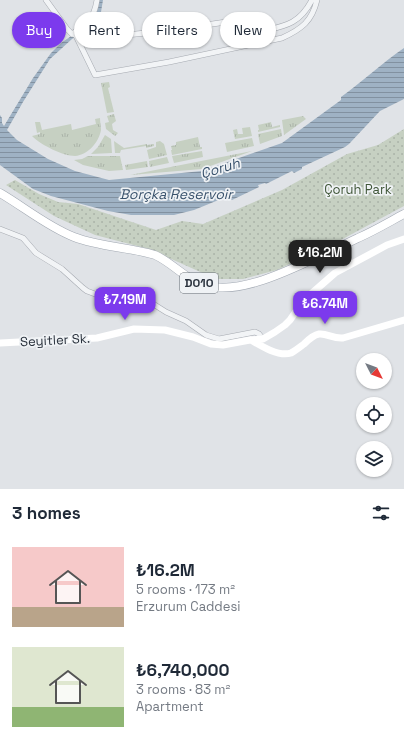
<!DOCTYPE html>
<html lang="en">
<head>
<meta charset="utf-8">
<style>
	body { margin:0; font-family:"Space Grotesk",sans-serif; background:#f2f2f3; color:#1f2937; height:100vh; display:flex; flex-direction:column; font-size:15px; white-space:nowrap }
	* { box-sizing:border-box; margin:0 }
	p { font-size:13px; color:#747a83 }
	.icon { flex:none; width:22px; height:22px; fill:none; stroke:currentColor; stroke-width:2; stroke-linecap:round; stroke-linejoin:round }
	.map { position:relative; height:489px; overflow:hidden }
	.panel { display:flex; flex-direction:column; background:#fff; flex:1 }
	.panel>* { flex:none }
	.guide { position:absolute; left:12px; top:12px; width:380px; height:36px; display:flex; gap:8px }
	.needle { width:26px; rotate:132deg }
	.controls { position:absolute; left:356px; top:353px; display:grid; gap:8px }
	.controls a { display:grid; place-items:center; width:36px; height:36px; border-radius:50%; background:#fff; box-shadow:0 1px 3px #0004; font-size:20px }
	.price { position:absolute; translate:-50% -34px; padding:0 9px; border-radius:8px; background:#7c3aed; color:#fff; font-size:13px; line-height:26px; filter:drop-shadow(0 1px 2px #0008) }
	.price::after { content:''; position:absolute; left:50%; top:24px; width:12px; height:9px; margin-left:-6px; background:inherit; clip-path:polygon(0 0,100% 0,50% 100%) }
	.price.current { background:#222; color:#fff }
	ul { padding:0; list-style:none }
	li { display:flex; align-items:center; gap:12px; height:100px; padding:0 12px }
	li span { display:grid; place-items:center; flex:none; width:112px; height:80px; border-radius:0px; color:#555 }
	li>.icon { margin-inline-start:auto }
	span .icon { width:48px; height:48px; fill:#fffc; stroke-width:1 }
	li b { font-size:17px }
	h2 { display:flex; justify-content:space-between; align-items:center; height:48px; padding:0 12px; font-size:17px }
	.pill { padding:0 14px; border-radius:18px; background:#fff; box-shadow:0 1px 3px #0004; font-size:14px; line-height:36px }
	.pill.current { background:#7c3aed; color:#fff }
	.map>svg:first-child { display:block }
</style>
</head>
<body>
<div class="map">
<svg width="404" height="489" viewBox="0 0 404 489">
	<defs>
		<pattern id="grass-tufts" width="24" height="20" patternUnits="userSpaceOnUse"><rect width="24" height="20" fill="#c6d0c2"/><path d="M3 7l-1-3M5 7V3M7 7l1-3M15 17l-1-3M17 17v-4M19 17l1-3" fill="none" stroke="#aab3a8"/></pattern>
		<pattern id="park-dots" width="8" height="8" patternUnits="userSpaceOnUse"><rect width="8" height="8" fill="#c6d0c2"/><path d="M2 2h.1M6 6h.1" fill="none" stroke="#aab3a8" stroke-width="1.8" stroke-linecap="round"/></pattern>
		<pattern id="water-rules" width="6" height="5" patternUnits="userSpaceOnUse"><rect width="6" height="5" fill="#9fb2c4"/><path d="M0 2.5h6" fill="none" stroke="#8291a0"/></pattern>
	</defs>
	<rect width="100%" height="100%" fill="#e0e3e7"/>
	<path fill="url(#grass-tufts)" d="M 109,82 L 110,87 L 108,88 L 114,112 L 107,113 L 101,83 Z
		M 114,114 L 116,121 L 112,124 L 113,130 L 118,133 L 115,136 L 106,129 L 105,123 L 109,122 L 107,116 Z
		M 303,116 L 306,119 L 284,135 L 282,120 Z
		M 100,118 C 100,122 101,126 101,130 C 99,142 88,155 75,156 C 63,156 41,145 32,136 L 40,134 L 40,132 L 37,133 L 35,122 L 40,122 L 42,130 L 71,124 L 72,130 L 96,124 L 95,119 Z
		M 271,122 L 272,127 L 280,125 L 280,127 L 258,132 L 258,130 L 259,130 L 258,125 Z
		M 250,127 L 252,136 L 235,139 L 233,130 L 237,129 L 238,134 L 243,134 L 242,128 Z
		M 281,129 L 282,136 L 260,144 L 258,134 Z
		M 105,135 L 111,139 L 112,153 L 91,154 L 98,147 Z
		M 198,137 L 200,147 L 202,147 L 202,149 L 172,155 L 171,150 L 172,150 L 171,146 L 176,145 L 176,142 Z
		M 252,138 L 254,146 L 227,152 L 225,143 Z
		M 114,141 L 124,148 L 147,144 L 147,145 L 154,144 L 154,146 L 146,148 L 146,146 L 121,150 L 120,153 L 115,153 Z
		M 160,141 L 164,144 L 167,155 L 149,159 L 147,150 L 156,147 L 156,142 Z
		M 202,151 L 203,157 L 174,163 L 172,156 Z
		M 252,151 L 202,169 L 130,175 Z
		M 88,156 L 120,156 L 123,170 L 109,171 L 83,165 L 74,160 L 82,159 Z
		M 167,157 L 169,163 L 150,167 L 149,161 Z
		M 147,161 L 148,167 L 126,170 L 125,165 Z"/>
	<path fill="url(#park-dots)" d="M 404,129 L 404,206 L 339,241 L 277,270 L 243,279 L 216,279 L 149,249 L 95,235 L 54,216 L 6,185 L 15,180 L 39,194 L 58,202 L 78,204 L 156,230 L 182,221 L 203,224 L 282,190 L 347,154 L 378,145 Z"/>
	<path fill="url(#water-rules)" d="M 99,0 L 103,0 L 101,12 L 97,20 L 93,25 L 72,39 L 50,59 L 23,102 L 7,130 L 17,140 L 48,159 L 75,171 L 109,180 L 202,171 L 282,143 L 341,100 L 341,97 C 363,81 382,63 404,48 L 404,99 L 380,111 L 349,144 L 345,147 L 302,167 L 302,169 L 294,173 L 292,171 L 266,184 L 265,183 L 258,185 L 259,187 L 232,200 L 230,199 L 227,200 L 221,199 L 194,210 L 174,215 L 131,215 L 108,211 L 51,196 L 33,189 L 0,165 L 0,115 L 2,118 L 2,123 L 4,126 L 33,78 L 51,53 L 61,43 L 92,22 C 97,15 98,9 99,0 Z"/>
	<g fill="none" stroke-linecap="round" stroke-linejoin="round">
		<defs>
			<path id="street" d="M 46,0 L 67,29 L 72,34 L 78,36 L 107,37 L 165,31 L 226,22 C 236,25 233,35 241,36 C 247,37 254,34 259,32 C 284,26 299,25 312,0
				M 72,34 C 87,24 94,19 97,0
				M 76,36 L 95,75 L 169,62 L 282,38 C 302,29 312,21 317,0
				M 0,229 L 23,238 L 36,253 L 62,269 L 83,288 L 87,291 L 95,294 L 103,295 L 125,293 L 135,294 L 139,295 L 166,312 L 186,321 L 206,335 L 219,339 L 255,332 L 259,334 L 263,339"/>
			<path id="primary" d="M 0,193 C 24,207 48,227 74,237 C 100,247 129,247 155,255 C 173,263 186,280 204,285 C 239,296 289,270 320,256 C 333,250 346,244 358,238 C 374,231 389,222 404,214"/>
		</defs>
		<use href="#street" stroke="#a6aab1" stroke-width="6"/>
		<use href="#primary" stroke="#a1a8b2" stroke-width="9"/>
		<use href="#street" stroke="#f2f4f6" stroke-width="5"/>
		<path stroke="#fff" stroke-width="7" d="M 251,340 C 261,346 279,357 291,353 C 295,351 300,347 304,344 C 308,340 313,335 319,334 C 327,333 333,339 343,338 L 404,320
			M 0,343 L 97,338 L 134,329 L 165,330 L 193,337 L 211,344 L 223,345 L 250,340 L 263,339 L 275,332 L 285,325 L 290,320 L 303,301 L 335,273 L 387,245 L 404,239"/>
		<use href="#primary" stroke="#fff" stroke-width="8"/>
	</g>
	<g text-anchor="middle" dominant-baseline="central" stroke-width="3.5" stroke-linejoin="round" paint-order="stroke">
		<rect fill="#eff2f5" stroke="#656c74" stroke-width="1" x="180" y="273" width="38" height="20" rx="3"/>
		<g font-size="12" font-weight="bold" fill="#2a323d">
			<text x="199" y="283">D010</text>
		</g>
		<g font-size="13" fill="#405739" stroke="#eff2f5">
			<text x="358" y="189">Çoruh Park</text>
		</g>
		<g font-size="13" fill="#2a323d" stroke="#eff2f5">
			<text transform="translate(55 340) rotate(-3)">Seyitler Sk.</text>
		</g>
		<g font-size="14" font-style="italic" fill="#39526c" stroke="#eff2f5">
			<text transform="translate(220 168) rotate(-17)">Çoruh</text>
			<text x="176" y="194">Borçka Reservoir</text>
		</g>
	</g>
</svg>
<div class="controls">
<a><svg class="needle" viewBox="-14 -14 28 28"><path d="M0-13l5 13h-10z" fill="#e53935"/><path d="M0 13l5-13h-10z" fill="#747a83"/></svg></a>
<a><svg class="icon" aria-label="locate" viewBox="0 0 24 24"><circle cx="12" cy="12" r="6"/><path d="M12 2v4M12 18v4M2 12h4M18 12h4"/></svg></a>
<a><svg class="icon" aria-label="layers" viewBox="0 0 24 24"><path d="M12 4l9 5-9 5-9-5zM3 14l9 5 9-5"/></svg></a>
</div>
<b class="price current" style="left:320px;top:274px">₺16.2M</b>
<b class="price" style="left:125px;top:321px">₺7.19M</b>
<b class="price" style="left:325px;top:325px">₺6.74M</b>
<div class="guide">
<a class="pill current">Buy</a>
<a class="pill">Rent</a>
<a class="pill">Filters</a>
<a class="pill">New</a>
</div>
</div>
<section class="panel">
<h2>3 homes<svg class="icon" aria-label="filters" viewBox="0 0 24 24"><path d="M4 7h16M4 17h16"/><circle cx="9" cy="7" r="2"/><circle cx="15" cy="17" r="2"/></svg></h2>
<ul>
<li><span style="background:linear-gradient(#f6c9c9 75%,#b9a48a 0)"><svg class="icon" aria-label="home" viewBox="0 0 24 24"><path d="M3 11l9-7 9 7M6 9v11h12V9"/></svg></span><div><b>₺16.2M</b><p>5 rooms · 173 m²</p><p>Erzurum Caddesi</p></div></li>
<li><span style="background:linear-gradient(#dfe7d0 75%,#8fb573 0)"><svg class="icon" aria-label="home" viewBox="0 0 24 24"><path d="M3 11l9-7 9 7M6 9v11h12V9"/></svg></span><div><b>₺6,740,000</b><p>3 rooms · 83 m²</p><p>Apartment</p></div></li>
</ul>
</section>
</body>
</html>
